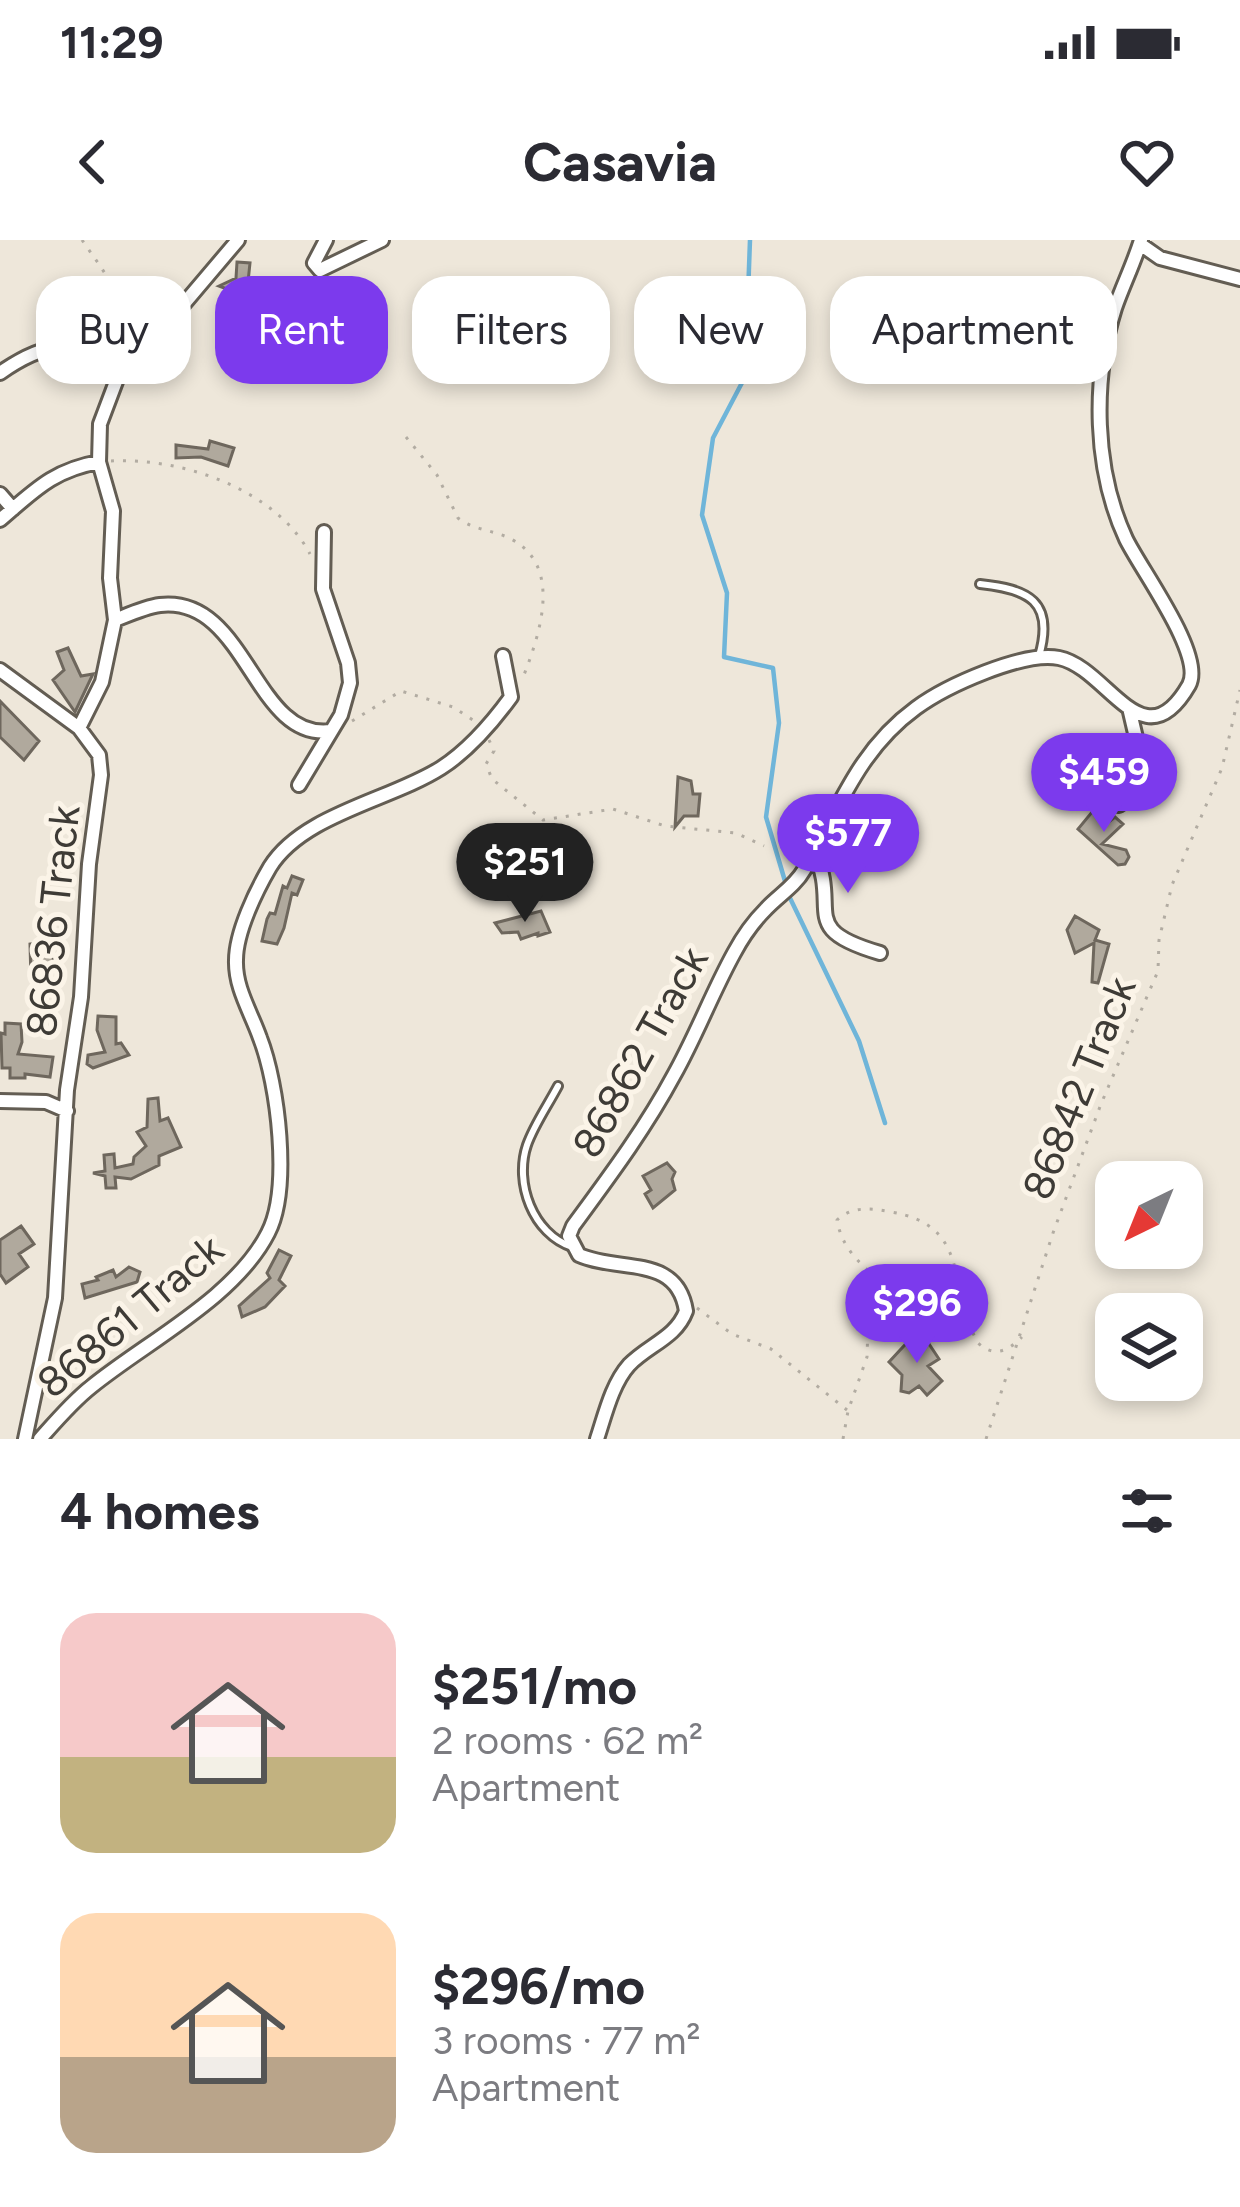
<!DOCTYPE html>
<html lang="en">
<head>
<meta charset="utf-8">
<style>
	body { margin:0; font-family:Figtree,sans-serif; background:#f7f7f7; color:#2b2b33; height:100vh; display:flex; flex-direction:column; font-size:45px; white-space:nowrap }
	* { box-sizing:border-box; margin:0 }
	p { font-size:39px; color:#7c7c81 }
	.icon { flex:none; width:66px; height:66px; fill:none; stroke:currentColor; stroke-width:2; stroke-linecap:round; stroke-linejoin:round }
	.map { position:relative; height:1199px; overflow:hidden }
	.sheet { display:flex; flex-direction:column; background:#fff; flex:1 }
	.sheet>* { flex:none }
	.guide { position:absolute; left:36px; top:36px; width:1170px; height:108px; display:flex; gap:24px }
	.needle { width:78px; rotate:223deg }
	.buttons { position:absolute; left:1095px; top:921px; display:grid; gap:24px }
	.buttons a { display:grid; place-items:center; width:108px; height:108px; border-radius:24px; background:#fff; box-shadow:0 6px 18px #0003; font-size:60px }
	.price { position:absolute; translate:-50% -102px; padding:0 27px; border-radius:42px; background:#7c3aed; color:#fff; font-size:39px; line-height:78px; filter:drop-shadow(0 3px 6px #0008) }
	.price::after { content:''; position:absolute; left:50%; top:72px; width:36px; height:27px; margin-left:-18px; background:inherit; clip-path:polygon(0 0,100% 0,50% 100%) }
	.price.active { background:#222; color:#fff }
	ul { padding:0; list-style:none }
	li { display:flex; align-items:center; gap:36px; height:300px; padding:0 60px }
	li span { display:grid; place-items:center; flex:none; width:336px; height:240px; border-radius:36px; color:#555 }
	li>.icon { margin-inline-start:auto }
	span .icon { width:144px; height:144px; fill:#fffc; stroke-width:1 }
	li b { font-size:51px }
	h2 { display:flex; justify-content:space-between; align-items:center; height:144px; padding:0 60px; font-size:51px }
	.pill { padding:0 42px; border-radius:36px; background:#fff; box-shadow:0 6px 18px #0003; font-size:42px; line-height:108px }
	.pill.active { background:#7c3aed; color:#fff }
	.status { display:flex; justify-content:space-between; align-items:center; height:84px; padding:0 60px; background:#fff; direction:ltr }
	.status svg { height:33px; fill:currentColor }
	header { display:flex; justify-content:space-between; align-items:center; height:156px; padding:0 60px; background:#fff; font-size:54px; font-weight:700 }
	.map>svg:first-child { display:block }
</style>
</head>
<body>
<div class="status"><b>11:29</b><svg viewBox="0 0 49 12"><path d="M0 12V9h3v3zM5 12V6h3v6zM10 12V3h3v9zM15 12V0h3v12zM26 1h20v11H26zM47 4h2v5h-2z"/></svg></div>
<header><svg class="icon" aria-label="back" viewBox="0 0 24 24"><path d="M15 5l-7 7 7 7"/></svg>Casavia<svg class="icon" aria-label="heart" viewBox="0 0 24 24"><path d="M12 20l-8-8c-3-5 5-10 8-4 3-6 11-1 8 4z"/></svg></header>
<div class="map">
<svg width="1240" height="1199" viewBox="0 0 1240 1199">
	<rect width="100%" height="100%" fill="#eee7da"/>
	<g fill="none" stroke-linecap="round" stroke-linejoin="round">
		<path stroke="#6fb5d9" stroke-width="4.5" d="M 750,0 L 745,137 L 713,198 L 702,275 L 727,353 L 724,417 L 773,428 L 779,483 L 766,577 L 790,658 L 859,801 L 885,883"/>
	</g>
	<path fill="#b0a99d" stroke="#6e675d" stroke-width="3" d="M 237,22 L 250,23 L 248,42 L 252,42 L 250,58 L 241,58 L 244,71 L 239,76 L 232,70 L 239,57 L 235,57 L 235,52 L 219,46 L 236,38 Z
		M 210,201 L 234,208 L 228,226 L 201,217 L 176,218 L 176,205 L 208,209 Z
		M 68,408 L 81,436 L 93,434 L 75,472 L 53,440 L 64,430 L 57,412 Z
		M 0,461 L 39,501 L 24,520 L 0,497 Z
		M 678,537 L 691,541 L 693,554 L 700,554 L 698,576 L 684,576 L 675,587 Z
		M 1097,566 L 1110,581 L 1115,577 L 1123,584 L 1102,604 L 1126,610 L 1129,617 L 1125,624 L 1118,625 L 1078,589 Z
		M 292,636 L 303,640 L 297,655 L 292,653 L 284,688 L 277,704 L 262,701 L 267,679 L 270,673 L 275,674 L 283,646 L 287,648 Z
		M 541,671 L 550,692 L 538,696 L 538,693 L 521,699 L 518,692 L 502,693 L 495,683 Z
		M 1075,676 L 1099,690 L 1095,700 L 1109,704 L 1098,743 L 1092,742 L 1094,703 L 1075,713 L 1067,690 Z
		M 50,701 L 55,728 L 44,730 L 45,739 L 31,740 L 30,704 Z
		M 98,776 L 116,777 L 116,804 L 121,803 L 129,815 L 93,828 L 87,824 L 88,815 L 105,812 L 97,790 Z
		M 5,783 L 21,784 L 22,802 L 18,814 L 53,817 L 50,837 L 25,834 L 25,838 L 10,838 L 10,828 L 2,828 L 1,793 L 5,794 Z
		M 158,858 L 160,881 L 168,878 L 181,907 L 159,916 L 159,925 L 131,939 L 115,937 L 116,948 L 106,948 L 105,936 L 93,933 L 105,931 L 104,915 L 114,914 L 115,928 L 133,924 L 134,917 L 146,906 L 137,892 L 147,887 L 148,859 Z
		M 667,923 L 675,932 L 672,939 L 675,950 L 653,968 L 645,954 L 651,950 L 643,936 Z
		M 21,986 L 34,1004 L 19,1014 L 28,1027 L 6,1043 L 0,1034 L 0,1000 Z
		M 279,1010 L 291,1016 L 279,1040 L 285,1046 L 265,1067 L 242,1077 L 239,1066 L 270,1038 L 267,1033 Z
		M 129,1027 L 140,1032 L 137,1042 L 85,1058 L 82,1044 L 98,1040 L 96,1037 L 113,1030 L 116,1037 Z
		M 915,1094 L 919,1098 L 923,1095 L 939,1119 L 928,1126 L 942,1141 L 927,1155 L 919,1146 L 909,1153 L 901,1151 L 902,1135 L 889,1122 Z"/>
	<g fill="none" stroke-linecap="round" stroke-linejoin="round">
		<defs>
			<path id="service" d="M 980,344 C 1028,349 1055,361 1039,416
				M 558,846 C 548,865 534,885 527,905 C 514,943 533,994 572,1007"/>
			<path id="minor" d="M 326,0 L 314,23 L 320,30 L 382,0
				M 1140,4 L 1160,18 L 1240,39
				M 0,133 C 44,102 76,97 123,123
				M 0,254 L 13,269
				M 0,280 C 34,251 53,230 99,222
				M 115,380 C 130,374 145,367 160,365 C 247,355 254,502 331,491
				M 0,430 L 79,488 L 99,515 L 101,535 L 89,624 L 81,757 L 67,850 L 55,1058 L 25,1199
				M 79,488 L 102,442 L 115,380 L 110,338 L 113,271 L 99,222 L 100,184 L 123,123 L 166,85 L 238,0
				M 299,545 L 341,475 L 350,443 L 348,423 L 323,349 L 324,292
				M 1119,565 L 1137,502 L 1130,472
				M 813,609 C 843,670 794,688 880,713
				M 0,861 L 46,862 L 67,871
				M 40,1199 C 56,1181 72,1162 91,1147 C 146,1102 235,1058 268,993 C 291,949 278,844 260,798 C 251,772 235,748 236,720 C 236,692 256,651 270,627 C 303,574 391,560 441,528 C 469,510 492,483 511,457 L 503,416
				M 597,1199 C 605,1175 612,1144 629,1125 C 648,1105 676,1098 686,1071 C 677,1014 620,1033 579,1015 L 569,996 L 573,986 C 609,937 645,889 674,835 C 696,796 712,753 734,713 C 742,698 754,681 766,669 C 778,656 795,646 804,630 C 838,571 857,511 916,468 C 946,446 1023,411 1059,418 C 1108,428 1143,525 1189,445 C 1205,415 1141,330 1126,299 C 1094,230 1092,141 1115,68 C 1123,45 1134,23 1141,0"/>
		</defs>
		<use href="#service" stroke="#635d53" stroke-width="12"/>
		<use href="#minor" stroke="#635d53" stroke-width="18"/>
		<path stroke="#b2aca2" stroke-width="3" stroke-dasharray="3 9" stroke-linecap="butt" d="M 82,0 C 104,32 130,63 127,104
			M 406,197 L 437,235 L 458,278 C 473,290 494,290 511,299 C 565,327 538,399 522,440
			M 111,221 C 180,217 276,249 310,314
			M 352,481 L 401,451 L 453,467 L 476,482
			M 489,500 L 494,511 L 486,524 L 492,539 L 543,580 L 613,569 L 665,586 L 736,593 L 764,606
			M 697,1068 L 732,1094 L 771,1109 L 847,1170
			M 843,1199 L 848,1171 L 867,1117 L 868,1085 L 893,1052 C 869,1030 843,1015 837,980 C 852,966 871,968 891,972 C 972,985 947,1048 978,1103 C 994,1118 1008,1111 1022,1097
			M 986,1199 L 1053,993 L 1101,864 L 1158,731 L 1159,700 L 1172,645 L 1222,528 L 1240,450"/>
		<use href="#service" stroke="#fff" stroke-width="6"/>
		<use href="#minor" stroke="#fff" stroke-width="12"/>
	</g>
	<g text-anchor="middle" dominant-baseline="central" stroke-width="10" stroke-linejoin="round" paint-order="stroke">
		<g font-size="42" fill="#3e3b36" stroke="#fbf4e8">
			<text transform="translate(53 681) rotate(-84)">86836 Track</text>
			<text transform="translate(640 812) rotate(-61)">86862 Track</text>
			<text transform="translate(1079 848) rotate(-68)">86842 Track</text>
			<text transform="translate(130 1076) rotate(-40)">86861 Track</text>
		</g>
	</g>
</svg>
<div class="buttons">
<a><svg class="needle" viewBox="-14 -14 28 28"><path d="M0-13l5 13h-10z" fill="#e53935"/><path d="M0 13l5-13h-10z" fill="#7c7c81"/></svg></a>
<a><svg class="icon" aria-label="layers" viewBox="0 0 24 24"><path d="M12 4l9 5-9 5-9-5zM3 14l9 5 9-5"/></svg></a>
</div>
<b class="price" style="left:1104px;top:595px">$459</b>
<b class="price" style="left:848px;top:656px">$577</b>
<b class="price active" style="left:525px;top:685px">$251</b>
<b class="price" style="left:917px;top:1126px">$296</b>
<div class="guide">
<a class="pill">Buy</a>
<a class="pill active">Rent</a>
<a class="pill">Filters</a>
<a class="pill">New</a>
<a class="pill">Apartment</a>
</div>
</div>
<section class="sheet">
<h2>4 homes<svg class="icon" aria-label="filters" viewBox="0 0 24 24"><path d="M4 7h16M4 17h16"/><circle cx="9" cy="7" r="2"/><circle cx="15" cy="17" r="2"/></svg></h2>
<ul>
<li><span style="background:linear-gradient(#f6c9c9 60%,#c2b280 0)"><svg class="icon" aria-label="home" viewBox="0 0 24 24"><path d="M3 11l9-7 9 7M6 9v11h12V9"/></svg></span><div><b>$251/mo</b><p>2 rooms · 62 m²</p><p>Apartment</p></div></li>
<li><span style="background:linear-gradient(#ffd9b3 60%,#b9a48a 0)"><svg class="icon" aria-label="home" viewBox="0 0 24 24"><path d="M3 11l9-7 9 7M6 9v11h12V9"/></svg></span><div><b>$296/mo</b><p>3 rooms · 77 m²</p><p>Apartment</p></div></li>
</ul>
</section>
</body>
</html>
